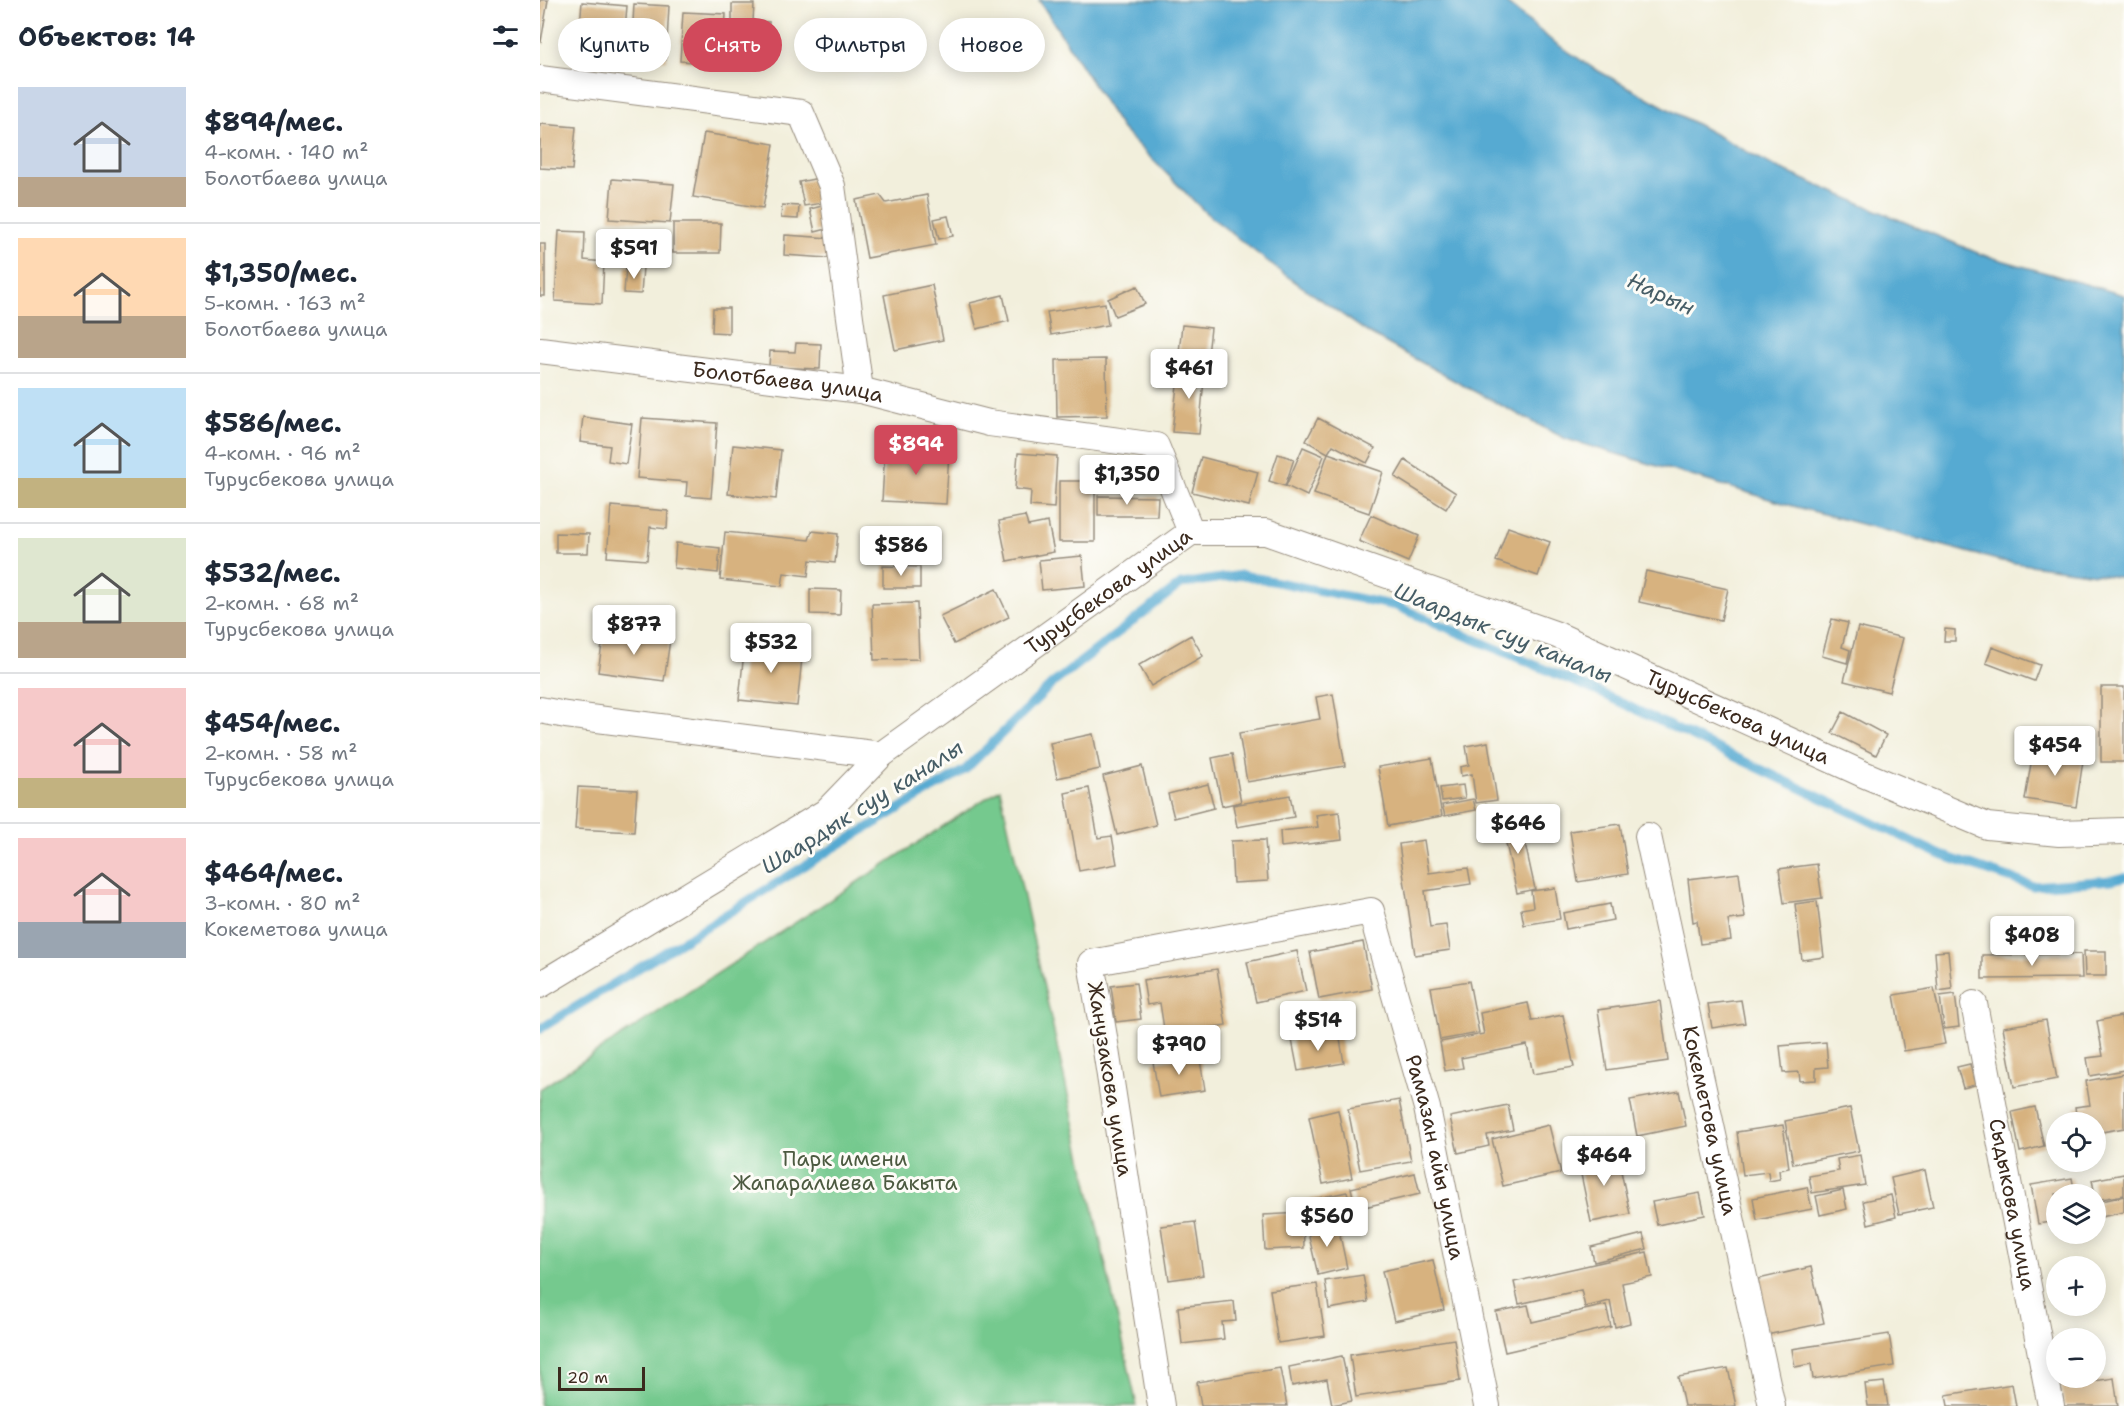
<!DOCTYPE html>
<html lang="ru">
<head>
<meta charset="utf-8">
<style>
	body { margin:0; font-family:"Shantell Sans",sans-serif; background:#f2f2f3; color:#1f2937; height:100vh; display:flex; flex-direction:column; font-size:22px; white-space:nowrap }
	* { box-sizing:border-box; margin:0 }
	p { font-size:20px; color:#747a83 }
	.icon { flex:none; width:33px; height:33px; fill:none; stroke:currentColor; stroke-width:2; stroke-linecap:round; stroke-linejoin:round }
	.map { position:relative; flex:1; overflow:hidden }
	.sheet { display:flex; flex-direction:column; background:#fff; width:540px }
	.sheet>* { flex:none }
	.top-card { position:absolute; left:18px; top:18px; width:570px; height:54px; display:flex; gap:12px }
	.tools { position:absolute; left:1506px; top:1112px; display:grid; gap:12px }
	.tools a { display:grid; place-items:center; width:60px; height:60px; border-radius:50%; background:#fff; box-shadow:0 3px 15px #0003; font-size:30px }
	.scale { position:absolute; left:18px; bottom:15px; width:87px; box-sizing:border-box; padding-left:6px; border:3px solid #3b2a1e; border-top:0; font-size:16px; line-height:21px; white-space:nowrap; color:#3b2a1e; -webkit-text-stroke:4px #fdfcf7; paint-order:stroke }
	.price { position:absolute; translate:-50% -51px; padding:0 14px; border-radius:6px; background:#fff; color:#222; font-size:20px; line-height:39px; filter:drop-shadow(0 2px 3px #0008) }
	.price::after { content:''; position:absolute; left:50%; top:36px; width:18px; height:14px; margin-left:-9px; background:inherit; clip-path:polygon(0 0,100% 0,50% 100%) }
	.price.on { background:#d1495b; color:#fff }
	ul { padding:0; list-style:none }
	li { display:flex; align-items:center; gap:18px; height:150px; padding:0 18px }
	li+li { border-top:2px solid #e0e1e3 }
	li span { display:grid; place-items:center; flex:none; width:168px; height:120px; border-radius:0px; color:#555 }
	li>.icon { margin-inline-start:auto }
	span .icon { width:72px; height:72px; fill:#fffc; stroke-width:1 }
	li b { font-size:26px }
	h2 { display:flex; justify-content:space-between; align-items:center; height:72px; padding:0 18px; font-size:26px }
	.chip { padding:0 21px; border-radius:27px; background:#fff; box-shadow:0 3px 15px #0003; font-size:21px; line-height:54px }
	.chip.on { background:#d1495b; color:#fff }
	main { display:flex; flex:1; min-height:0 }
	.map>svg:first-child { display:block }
</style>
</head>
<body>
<main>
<section class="sheet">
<h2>Объектов: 14<svg class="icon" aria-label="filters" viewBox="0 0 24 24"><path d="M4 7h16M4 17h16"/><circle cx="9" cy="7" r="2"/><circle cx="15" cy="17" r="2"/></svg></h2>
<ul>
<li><span style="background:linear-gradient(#c9d6e8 75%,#b9a48a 0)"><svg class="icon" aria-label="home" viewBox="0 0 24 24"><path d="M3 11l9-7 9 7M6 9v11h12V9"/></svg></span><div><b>$894/мес.</b><p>4-комн. · 140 m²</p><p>Болотбаева улица</p></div></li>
<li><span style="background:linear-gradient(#ffd9b3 65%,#b9a48a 0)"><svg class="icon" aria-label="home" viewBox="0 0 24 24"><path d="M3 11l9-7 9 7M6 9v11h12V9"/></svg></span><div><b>$1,350/мес.</b><p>5-комн. · 163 m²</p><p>Болотбаева улица</p></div></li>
<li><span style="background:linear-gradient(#bfe0f5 75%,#c2b280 0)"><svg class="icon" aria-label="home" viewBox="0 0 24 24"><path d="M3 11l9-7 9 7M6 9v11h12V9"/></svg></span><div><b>$586/мес.</b><p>4-комн. · 96 m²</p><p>Турусбекова улица</p></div></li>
<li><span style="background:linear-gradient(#dfe7d0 70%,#b9a48a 0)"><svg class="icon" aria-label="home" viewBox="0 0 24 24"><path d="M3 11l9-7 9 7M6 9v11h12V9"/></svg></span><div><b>$532/мес.</b><p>2-комн. · 68 m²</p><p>Турусбекова улица</p></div></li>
<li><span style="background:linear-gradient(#f6c9c9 75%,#c2b280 0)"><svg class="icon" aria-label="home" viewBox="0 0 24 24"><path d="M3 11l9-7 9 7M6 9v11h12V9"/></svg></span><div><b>$454/мес.</b><p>2-комн. · 58 m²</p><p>Турусбекова улица</p></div></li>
<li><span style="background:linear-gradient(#f6c9c9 70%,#9aa5b1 0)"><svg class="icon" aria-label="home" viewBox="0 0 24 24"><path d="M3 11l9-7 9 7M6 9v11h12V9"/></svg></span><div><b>$464/мес.</b><p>3-комн. · 80 m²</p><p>Кокеметова улица</p></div></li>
</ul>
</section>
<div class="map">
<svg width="1584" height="1406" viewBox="0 0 1584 1406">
	<rect width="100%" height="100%" fill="#fdfcf7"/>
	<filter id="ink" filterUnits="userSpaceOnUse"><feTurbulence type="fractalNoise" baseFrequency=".0167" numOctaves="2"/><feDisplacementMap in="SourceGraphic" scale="12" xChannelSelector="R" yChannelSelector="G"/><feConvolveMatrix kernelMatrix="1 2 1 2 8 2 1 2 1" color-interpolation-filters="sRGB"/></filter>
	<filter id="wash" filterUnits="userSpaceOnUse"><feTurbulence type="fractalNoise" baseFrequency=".008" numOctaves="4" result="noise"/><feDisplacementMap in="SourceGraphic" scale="24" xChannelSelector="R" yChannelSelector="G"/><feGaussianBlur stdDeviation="1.35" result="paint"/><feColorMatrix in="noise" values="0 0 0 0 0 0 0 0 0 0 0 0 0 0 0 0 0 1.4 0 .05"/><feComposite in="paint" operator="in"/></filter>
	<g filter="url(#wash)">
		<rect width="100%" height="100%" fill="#f2efdc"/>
		<path fill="#74c98e" stroke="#587a56" stroke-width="1.5" d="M 460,789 L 597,1406 L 0,1406 L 0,1089 Z"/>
		<path fill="#56aad2" stroke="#486a78" stroke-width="1.5" d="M 499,0 L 963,0 L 1011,40 L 1053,68 L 1237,168 L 1440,254 L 1584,295 L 1584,578 L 1461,561 L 1253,506 L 1026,439 L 926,387 L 830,334 L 741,272 L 666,213 L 582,129 Z"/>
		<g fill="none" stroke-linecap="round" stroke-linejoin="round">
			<path stroke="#56aad2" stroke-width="9" d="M 0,1029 L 287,852 L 426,769 L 512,684 L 641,584 L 702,575 L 856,606 L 1063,694 L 1401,855 L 1493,886 L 1572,880 L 1584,877"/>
		</g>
		<g id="blocks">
			<path fill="#d7b27f" d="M 0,0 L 8,0 L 1,42 L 0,41 Z
				M 42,2 L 87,6 L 83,53 L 38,49 Z
				M 94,4 L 129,6 L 126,60 L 91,59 Z
				M 192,4 L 214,4 L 213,21 L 229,22 L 229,48 L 192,48 Z
				M 143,12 L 186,14 L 183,64 L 140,61 Z
				M 0,124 L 36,127 L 32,170 L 0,168 Z
				M 164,133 L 234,144 L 223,208 L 153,197 Z
				M 279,178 L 283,203 L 264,206 L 259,182 Z
				M 72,179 L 134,184 L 130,223 L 69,219 Z
				M 340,195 L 346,203 L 387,195 L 396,245 L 327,258 L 316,200 Z
				M 242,205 L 259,206 L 258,219 L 241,218 Z
				M 286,205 L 291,228 L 275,232 L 270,209 Z
				M 408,216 L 413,236 L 399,239 L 394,219 Z
				M 133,223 L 181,223 L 180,253 L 133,253 Z
				M 19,231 L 45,232 L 44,260 L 64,262 L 62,304 L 15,301 Z
				M 245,235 L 290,238 L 288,258 L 244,255 Z
				M 0,244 L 5,244 L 5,296 L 0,296 Z
				M 86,266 L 103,267 L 101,294 L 84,293 Z
				M 392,285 L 403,340 L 355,350 L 344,295 Z
				M 597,286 L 605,304 L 575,316 L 568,299 Z
				M 463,295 L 469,321 L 437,329 L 430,303 Z
				M 565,303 L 568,325 L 511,335 L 507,312 Z
				M 173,308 L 189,308 L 189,333 L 172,332 Z
				M 642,325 L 671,328 L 667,364 L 638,361 Z
				M 256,343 L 281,344 L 280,369 L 229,367 L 230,351 L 255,352 Z
				M 566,359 L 567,416 L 517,417 L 516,360 Z
				M 639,366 L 665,369 L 659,434 L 632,432 Z
				M 43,417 L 92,424 L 86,464 L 68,461 L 70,446 L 40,442 Z
				M 102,418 L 177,423 L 171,498 L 146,496 L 147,482 L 97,478 Z
				M 778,418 L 835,448 L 827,463 L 793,445 L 788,453 L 766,441 Z
				M 193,445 L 241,450 L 236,499 L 188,494 Z
				M 763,447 L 784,456 L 767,496 L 746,486 Z
				M 345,449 L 409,452 L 406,504 L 342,501 Z
				M 478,453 L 517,456 L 514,508 L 490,506 L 491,491 L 475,489 Z
				M 788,453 L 843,472 L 829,513 L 774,494 Z
				M 738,454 L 754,459 L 745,486 L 729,481 Z
				M 661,457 L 718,472 L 709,506 L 652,492 Z
				M 865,460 L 916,493 L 906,509 L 855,477 Z
				M 519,481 L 555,481 L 555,542 L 519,542 Z
				M 558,496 L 618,497 L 617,516 L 558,516 Z
				M 71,506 L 128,511 L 127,529 L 110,527 L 107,560 L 67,557 Z
				M 831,515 L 879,536 L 868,562 L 819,541 Z
				M 485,516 L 488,526 L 508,522 L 514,552 L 467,561 L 459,521 Z
				M 968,527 L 1010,542 L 998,576 L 956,561 Z
				M 272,531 L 298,534 L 295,563 L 270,560 L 268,576 L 244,573 L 242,586 L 180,580 L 185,532 L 269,540 Z
				M 16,533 L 49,534 L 48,553 L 16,553 Z
				M 136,543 L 180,548 L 178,573 L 134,568 Z
				M 542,556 L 545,586 L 502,590 L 499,560 Z
				M 343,566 L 380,567 L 380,588 L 343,588 Z
				M 1106,571 L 1188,589 L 1181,620 L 1099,602 Z
				M 270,589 L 301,590 L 300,615 L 270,614 Z
				M 456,589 L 469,617 L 414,644 L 400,616 Z
				M 377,603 L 379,659 L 334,660 L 332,604 Z
				M 1292,619 L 1308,623 L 1302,647 L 1310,650 L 1307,663 L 1282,656 Z
				M 1318,627 L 1363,638 L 1349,692 L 1304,681 Z
				M 1405,629 L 1415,630 L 1415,641 L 1404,641 Z
				M 64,631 L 130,640 L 124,681 L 58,672 Z
				M 651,635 L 663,656 L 611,686 L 599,665 Z
				M 205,642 L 263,648 L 257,706 L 199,700 Z
				M 1452,647 L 1500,665 L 1494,681 L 1446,663 Z
				M 1561,687 L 1584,687 L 1584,762 L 1561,762 Z
				M 793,694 L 805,766 L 707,782 L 699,733 L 780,719 L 776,697 Z
				M 1303,712 L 1346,735 L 1336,755 L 1292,733 Z
				M 553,734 L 560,769 L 517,778 L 510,743 Z
				M 948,742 L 957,800 L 936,803 L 932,774 L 921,776 L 920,767 L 929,765 L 926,746 Z
				M 1494,746 L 1544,754 L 1536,807 L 1485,799 Z
				M 692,754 L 701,802 L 682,806 L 672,758 Z
				M 892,758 L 902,816 L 848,826 L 838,767 Z
				M 602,766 L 616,825 L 577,835 L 563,776 Z
				M 668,784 L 674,808 L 634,818 L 628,794 Z
				M 923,785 L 925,798 L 902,801 L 900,788 Z
				M 38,787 L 97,790 L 94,832 L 35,829 Z
				M 549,788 L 558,838 L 572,836 L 577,864 L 539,871 L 525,793 Z
				M 750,795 L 754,817 L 697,827 L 693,805 Z
				M 933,799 L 936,810 L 905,816 L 902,805 Z
				M 799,812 L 802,840 L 741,847 L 740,831 L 778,827 L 776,815 Z
				M 979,816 L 995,889 L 977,893 L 961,821 Z
				M 1080,824 L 1088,874 L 1038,882 L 1030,831 Z
				M 725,840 L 728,881 L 693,883 L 691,841 Z
				M 884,840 L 889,873 L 928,868 L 931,884 L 885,891 L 890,927 L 906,925 L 910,950 L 875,955 L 859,844 Z
				M 1277,864 L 1282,898 L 1244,903 L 1239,869 Z
				M 1199,873 L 1205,918 L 1188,920 L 1191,940 L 1160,944 L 1157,921 L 1153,922 L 1148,879 Z
				M 1015,888 L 1020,919 L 984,925 L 981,909 L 993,907 L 991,891 Z
				M 1277,901 L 1284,957 L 1262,960 L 1255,904 Z
				M 1070,904 L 1073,920 L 1026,929 L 1023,913 Z
				M 823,942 L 832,989 L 779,999 L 770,952 Z
				M 757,951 L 766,991 L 716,1002 L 707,962 Z
				M 1408,951 L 1412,989 L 1398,991 L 1395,952 Z
				M 1544,951 L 1566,951 L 1566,976 L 1545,976 Z
				M 1541,954 L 1542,978 L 1442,979 L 1442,955 Z
				M 677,969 L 686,1025 L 625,1035 L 620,1003 L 607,1005 L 603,980 Z
				M 929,981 L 939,1033 L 900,1040 L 891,987 Z
				M 596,983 L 601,1019 L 576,1022 L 571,986 Z
				M 1394,988 L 1405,1044 L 1364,1051 L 1354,995 Z
				M 1415,994 L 1419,1027 L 1404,1029 L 1400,996 Z
				M 1201,1000 L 1205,1023 L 1172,1028 L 1168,1004 Z
				M 1120,1001 L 1128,1061 L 1067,1070 L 1058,1010 Z
				M 988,1003 L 992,1021 L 1023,1015 L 1034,1067 L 993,1074 L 987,1045 L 921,1058 L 923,1068 L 905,1071 L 900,1042 L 944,1034 L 940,1013 Z
				M 1581,1016 L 1584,1035 L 1584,1070 L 1550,1076 L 1547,1058 L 1563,1056 L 1557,1021 Z
				M 1506,1020 L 1517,1079 L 1474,1087 L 1463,1027 Z
				M 799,1033 L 804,1063 L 758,1071 L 752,1040 Z
				M 1286,1042 L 1288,1067 L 1276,1068 L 1276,1080 L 1260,1081 L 1259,1072 L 1243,1073 L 1240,1046 Z
				M 659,1054 L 665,1090 L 619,1097 L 613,1062 Z
				M 1430,1064 L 1435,1085 L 1423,1088 L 1417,1067 Z
				M 1584,1074 L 1584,1128 L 1556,1133 L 1556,1122 L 1537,1122 L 1535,1107 L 1550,1105 L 1546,1081 Z
				M 1139,1091 L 1146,1126 L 1097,1136 L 1090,1100 Z
				M 859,1100 L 871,1161 L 820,1170 L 808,1109 Z
				M 968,1105 L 973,1130 L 947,1135 L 949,1146 L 918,1153 L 910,1117 Z
				M 1495,1107 L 1504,1146 L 1480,1152 L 1472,1112 Z
				M 1310,1108 L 1319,1151 L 1253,1164 L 1245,1121 Z
				M 798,1110 L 812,1178 L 783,1184 L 769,1117 Z
				M 1009,1125 L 1021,1173 L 963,1186 L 952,1139 Z
				M 1243,1125 L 1249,1168 L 1239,1170 L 1240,1179 L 1229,1181 L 1228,1172 L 1203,1175 L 1197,1132 Z
				M 1077,1152 L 1090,1214 L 1051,1222 L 1038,1160 Z
				M 1320,1155 L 1325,1185 L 1272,1193 L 1269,1176 L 1299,1171 L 1297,1159 Z
				M 1385,1170 L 1393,1207 L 1359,1214 L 1351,1178 Z
				M 875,1173 L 880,1194 L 816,1209 L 811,1188 Z
				M 1584,1174 L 1584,1195 L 1556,1200 L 1552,1180 Z
				M 1532,1178 L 1535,1194 L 1516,1194 L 1516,1221 L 1498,1224 L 1491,1185 Z
				M 1267,1187 L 1272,1209 L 1217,1220 L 1213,1198 Z
				M 1303,1190 L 1307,1209 L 1280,1215 L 1276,1196 Z
				M 807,1192 L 811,1210 L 769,1220 L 764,1201 Z
				M 1160,1193 L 1165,1215 L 1117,1225 L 1112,1202 Z
				M 1351,1195 L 1356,1217 L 1328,1224 L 1323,1201 Z
				M 1584,1196 L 1584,1212 L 1561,1217 L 1558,1202 Z
				M 763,1213 L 764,1248 L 725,1250 L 723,1215 Z
				M 797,1221 L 807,1268 L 778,1275 L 767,1228 Z
				M 655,1222 L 663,1275 L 629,1280 L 621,1226 Z
				M 1103,1234 L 1107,1249 L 1054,1262 L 1051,1247 Z
				M 1107,1252 L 1112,1277 L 1082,1283 L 1090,1323 L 1075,1327 L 1070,1301 L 1045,1307 L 1041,1290 L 979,1304 L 974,1282 Z
				M 893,1260 L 904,1310 L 854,1321 L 842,1271 Z
				M 1271,1267 L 1284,1323 L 1226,1335 L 1214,1280 Z
				M 823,1275 L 828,1302 L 789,1309 L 785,1281 Z
				M 777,1284 L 785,1336 L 738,1343 L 730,1290 Z
				M 694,1301 L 696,1321 L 682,1322 L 684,1339 L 642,1344 L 638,1307 Z
				M 988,1305 L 992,1322 L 1066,1305 L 1071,1327 L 965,1352 L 956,1312 Z
				M 1349,1334 L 1354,1366 L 1273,1379 L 1271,1364 L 1255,1367 L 1252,1349 Z
				M 914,1339 L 920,1381 L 816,1397 L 810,1355 Z
				M 802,1356 L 812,1401 L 792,1405 L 787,1379 L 752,1386 L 749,1367 Z
				M 740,1368 L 747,1406 L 661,1406 L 657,1382 Z
				M 1188,1368 L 1196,1406 L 1144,1406 L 1138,1377 Z
				M 1574,1378 L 1578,1406 L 1524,1406 L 1521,1386 Z
				M 1344,1382 L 1348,1406 L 1328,1406 L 1325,1384 Z
				M 1472,1384 L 1476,1406 L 1408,1406 L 1406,1395 Z"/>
		</g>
	</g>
	<g filter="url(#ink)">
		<use href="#blocks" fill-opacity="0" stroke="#968c7d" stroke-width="1.5"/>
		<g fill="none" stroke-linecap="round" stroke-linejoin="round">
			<defs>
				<g id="street">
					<path d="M 0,79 L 261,113 L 292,186 L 320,390"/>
					<path id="s1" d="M 0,350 L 320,390 L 449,423 L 616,446 L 651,532"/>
					<path id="s2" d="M 0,710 L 26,715 L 341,755 L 651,532 L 726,532 L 1017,635 L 1323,774 L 1447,826 L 1519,833 L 1584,831"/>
					<path id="s3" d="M 1108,836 L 1232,1406"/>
					<path d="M 0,985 L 286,812 L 341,755"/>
					<path id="s4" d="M 1434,1004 L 1511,1406"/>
					<path id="s5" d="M 621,1406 L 564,1037 L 551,963 L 831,911 L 887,1108 L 947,1406"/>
				</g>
			</defs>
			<use href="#street" stroke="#968c7d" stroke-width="28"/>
			<use href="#street" stroke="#fff" stroke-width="26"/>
		</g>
	</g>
	<g text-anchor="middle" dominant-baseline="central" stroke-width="6" stroke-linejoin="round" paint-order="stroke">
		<g font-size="21" fill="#3b2a1e" stroke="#fdfcf7">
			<text stroke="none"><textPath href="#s1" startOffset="250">Болотбаева улица</textPath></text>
			<text stroke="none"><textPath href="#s2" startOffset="624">Турусбекова улица</textPath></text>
			<text stroke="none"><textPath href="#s2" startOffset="1308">Турусбекова улица</textPath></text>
			<text transform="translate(570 1079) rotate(81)">Жанузакова улица</text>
			<text stroke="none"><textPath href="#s3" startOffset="291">Кокеметова улица</textPath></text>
			<text stroke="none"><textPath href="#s5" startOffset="988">Рамазан айы улица</textPath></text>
			<text stroke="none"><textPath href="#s4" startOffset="204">Сыдыкова улица</textPath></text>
		</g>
		<g font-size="21" fill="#4c5a40" stroke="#fdfcf7">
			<text x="305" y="1159">Парк имени<tspan x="305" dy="24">Жапаралиева Бакыта</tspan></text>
		</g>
		<g font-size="22" font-style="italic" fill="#465d66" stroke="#fdfcf7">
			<text transform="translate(1121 294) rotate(25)">Нарын</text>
			<text transform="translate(963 633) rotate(22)">Шаардык суу каналы</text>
			<text transform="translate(322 807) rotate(-32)">Шаардык суу каналы</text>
		</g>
	</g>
</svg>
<div class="tools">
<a><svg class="icon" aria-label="locate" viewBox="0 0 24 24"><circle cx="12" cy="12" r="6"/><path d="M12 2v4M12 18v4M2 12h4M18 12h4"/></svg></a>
<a><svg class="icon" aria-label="layers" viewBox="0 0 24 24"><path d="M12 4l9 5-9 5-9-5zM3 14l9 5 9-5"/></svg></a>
<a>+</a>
<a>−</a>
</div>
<div class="scale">20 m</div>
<b class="price" style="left:94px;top:280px">$591</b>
<b class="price" style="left:649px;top:400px">$461</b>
<b class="price on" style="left:376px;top:476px">$894</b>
<b class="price" style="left:587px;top:506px">$1,350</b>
<b class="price" style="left:361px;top:577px">$586</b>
<b class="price" style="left:94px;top:656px">$877</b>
<b class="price" style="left:231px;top:674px">$532</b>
<b class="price" style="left:1515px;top:777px">$454</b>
<b class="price" style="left:978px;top:855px">$646</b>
<b class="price" style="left:1492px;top:967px">$408</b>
<b class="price" style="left:778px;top:1052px">$514</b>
<b class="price" style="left:639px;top:1076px">$790</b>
<b class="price" style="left:1064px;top:1187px">$464</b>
<b class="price" style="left:787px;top:1248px">$560</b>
<div class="top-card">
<a class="chip">Купить</a>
<a class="chip on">Снять</a>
<a class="chip">Фильтры</a>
<a class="chip">Новое</a>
</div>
</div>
</main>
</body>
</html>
